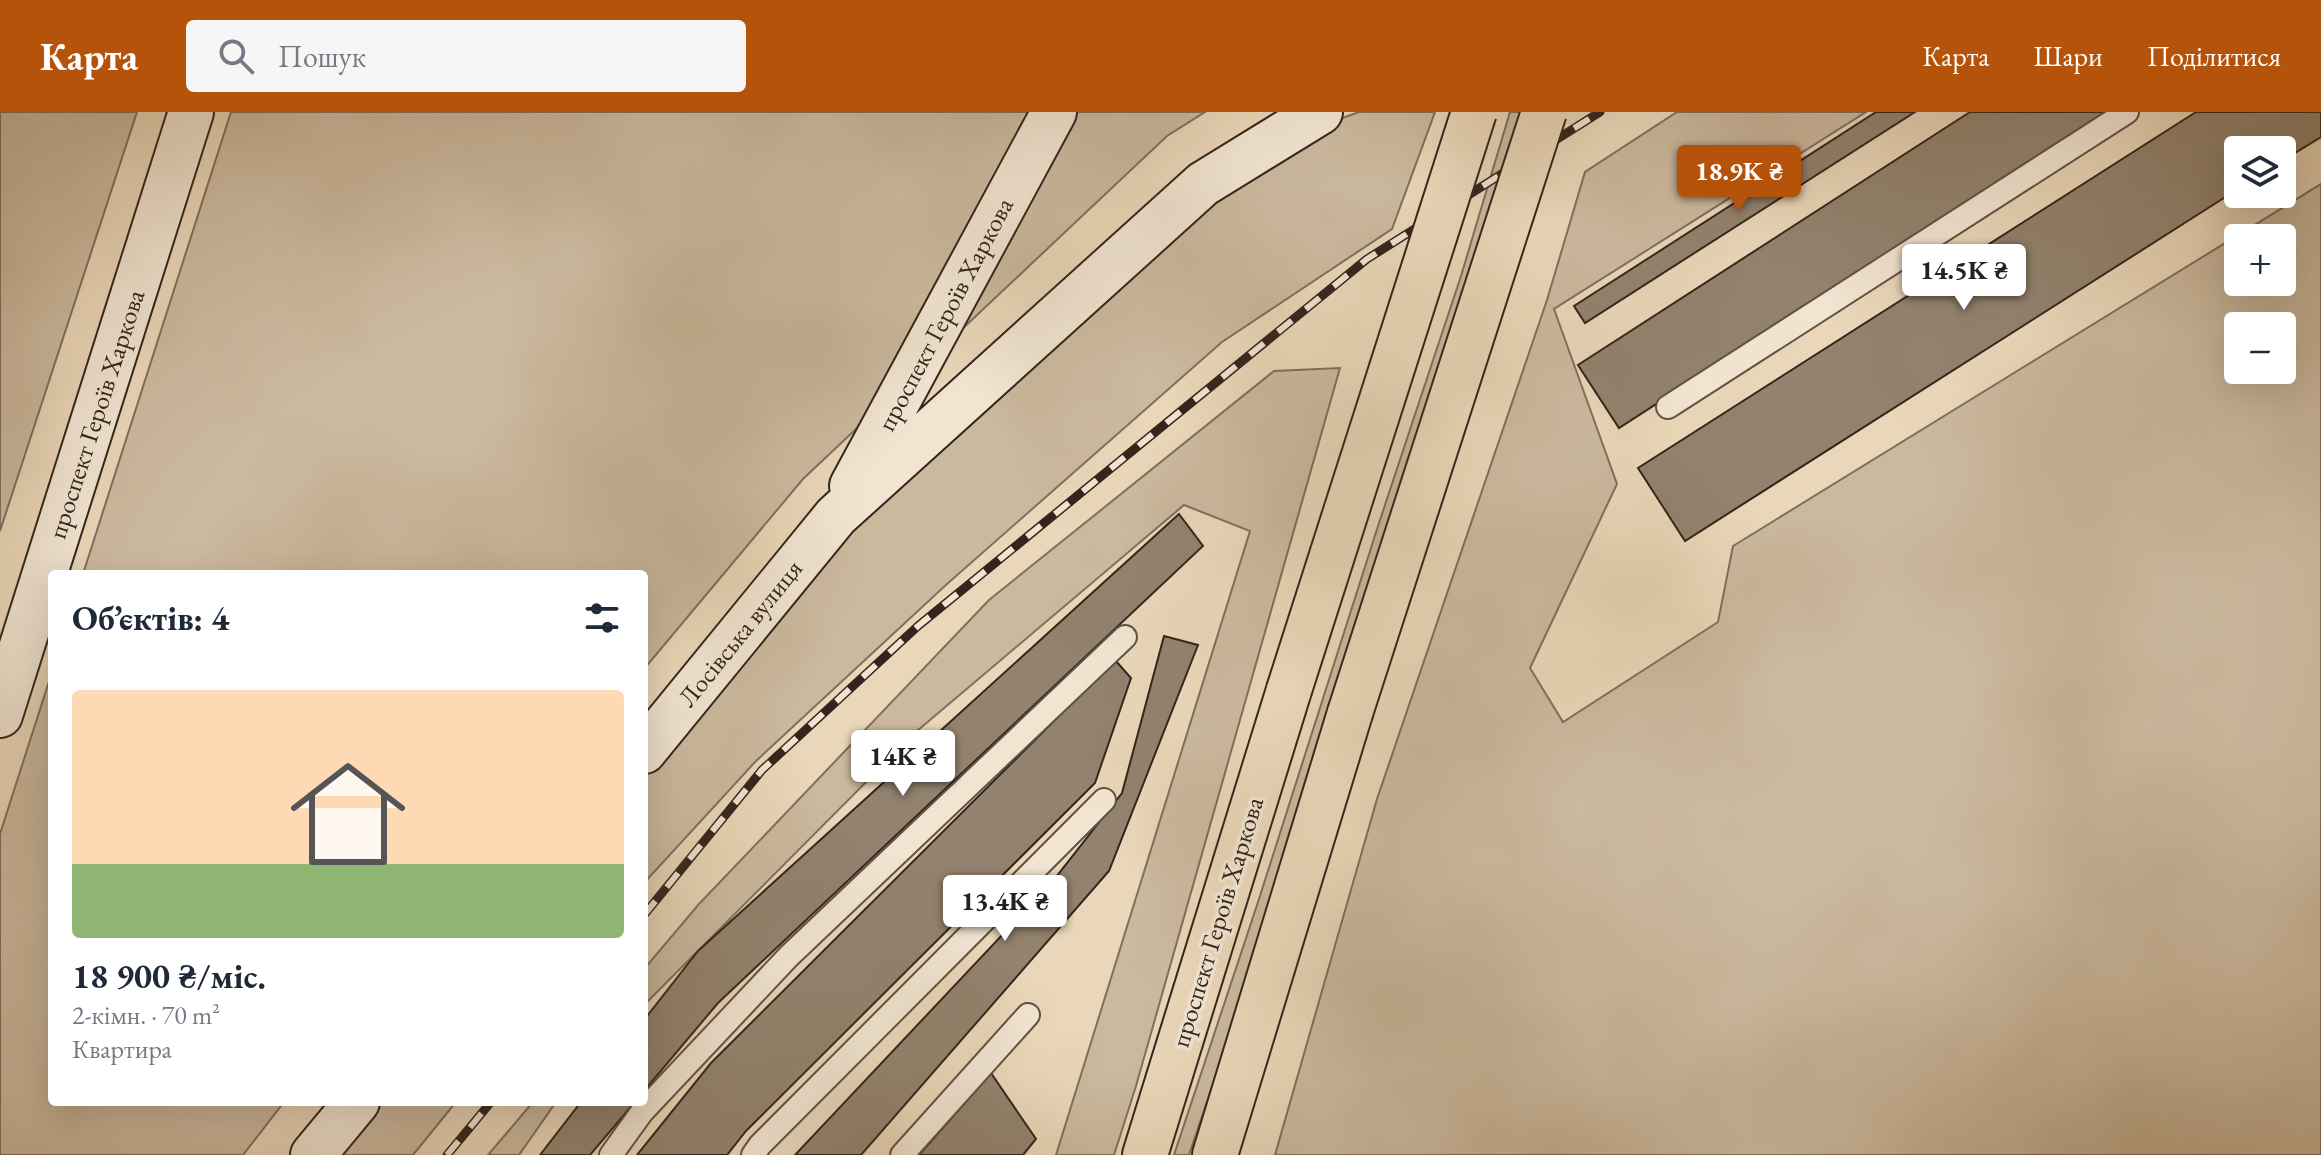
<!DOCTYPE html>
<html lang="uk">
<head>
<meta charset="utf-8">
<style>
	body { margin:0; font-family:"EB Garamond",serif; background:#f6f6f7; color:#1f2937; height:100vh; display:flex; flex-direction:column; font-size:30px; white-space:nowrap }
	* { box-sizing:border-box; margin:0 }
	p { font-size:26px; color:#747a83 }
	.icon { flex:none; width:44px; height:44px; fill:none; stroke:currentColor; stroke-width:2; stroke-linecap:round; stroke-linejoin:round }
	.map { position:relative; flex:1; overflow:hidden }
	.panel { position:absolute; left:48px; top:458px; width:600px; height:536px; display:flex; flex-direction:column; background:#fff; border-radius:8px; box-shadow:0 8px 32px #0002 }
	.panel>* { flex:none }
	.tools { position:absolute; left:2224px; top:24px; display:grid; gap:16px }
	.tools a { display:grid; place-items:center; width:72px; height:72px; border-radius:8px; background:#fff; box-shadow:0 8px 32px #0002; font-size:40px }
	.price { position:absolute; translate:-50% -68px; padding:0 18px; border-radius:8px; background:#fff; color:#222; font-size:26px; line-height:52px; filter:drop-shadow(0 2px 4px #0008) }
	.price::after { content:''; position:absolute; left:50%; top:48px; width:24px; height:18px; margin-left:-12px; background:inherit; clip-path:polygon(0 0,100% 0,50% 100%) }
	.price.selected { background:#b45309; color:#fff }
	ul { padding:0; list-style:none }
	li { display:grid; align-content:center; gap:16px; height:424px; padding:0 24px }
	li+li { border-top:2px solid #e0e1e3 }
	li span { display:grid; place-items:center; height:248px; border-radius:8px; color:#555 }
	li>.icon { margin-inline-start:auto }
	span .icon { width:144px; height:144px; fill:#fffc; stroke-width:1 }
	li b { font-size:34px }
	h2 { display:flex; justify-content:space-between; align-items:center; height:96px; padding:0 24px; font-size:34px }
	header { display:flex; align-items:center; gap:48px; box-sizing:border-box; height:112px; padding:0 40px; background:#b45309; color:#fff }
	header strong { font-size:38px }
	nav { display:flex; gap:44px; margin-inline-start:auto; font-size:28px }
	.search { width:560px; height:72px; background:#f6f6f7; display:flex; align-items:center; gap:20px; box-sizing:border-box; padding:0 28px; border-radius:8px; color:#747a83; font-size:30px }
	.map>svg:first-child { display:block }
</style>
</head>
<body>
<header>
<strong>Карта</strong>
<div class="search"><svg class="icon" aria-label="search" viewBox="0 0 24 24"><circle cx="10" cy="10" r="6"/><path d="M15 15l6 6"/></svg>Пошук</div>
<nav><a>Карта</a><a>Шари</a><a>Поділитися</a></nav>
</header>
<div class="map">
<svg width="2321" height="1043" viewBox="0 0 2321 1043">
	<rect width="100%" height="100%" fill="#ead7b9"/>
	<filter id="stains"><feTurbulence type="fractalNoise" baseFrequency=".0025" numOctaves="4"/><feColorMatrix values="0 0 0 0 .2 0 0 0 0 .09 0 0 0 0 .02 0 0 0 .5 -.17"/></filter>
	<radialGradient id="worn" r=".72"><stop offset=".6" stop-color="#630" stop-opacity="0"/><stop offset="1" stop-color="#630" stop-opacity=".3"/></radialGradient>
	<path fill="#cbb99e" stroke="#7f6f5e" stroke-width="2" fill-rule="evenodd" d="M 0,0 L 137,0 L 0,419 Z
		M 231,0 L 1205,0 L 1167,24 L 803,367 L 644,557 L 644,462 L 83,462 Z
		M 1359,0 L 1435,0 L 1392,117 L 1222,230 L 947,472 L 756,649 L 644,771 L 644,647 L 947,303 L 1201,92 L 1345,5 Z
		M 1510,0 L 1523,0 L 1274,791 L 1189,1043 L 1174,1043 L 1259,787 L 1378,414 L 1461,164 Z
		M 1677,0 L 1866,0 L 1554,197 L 1617,372 L 1530,556 L 1563,610 L 1718,510 L 1733,434 L 2321,72 L 2321,1043 L 1275,1043 L 1377,687 L 1547,188 L 1585,60 ZM 2238,126 L 2282,126 L 2282,170 L 2238,170 ZM 2282,214 L 2282,258 L 2238,258 L 2238,214 Z
		M 1340,256 L 1136,974 L 1114,1043 L 1056,1043 L 1250,419 L 1184,393 L 917,619 L 644,893 L 644,857 L 699,792 L 989,488 L 1274,259 Z
		M 52,560 L 52,990 L 284,990 L 243,1043 L 0,1043 L 0,722 Z
		M 368,990 L 456,990 L 413,1043 L 330,1043 Z
		M 533,990 L 556,990 L 519,1043 L 488,1043 Z"/>
	<path fill="#92826e" stroke="#33251d" stroke-width="2" d="M 1876,0 L 1915,0 L 1585,211 L 1574,194 Z
		M 1970,0 L 2107,0 L 1619,316 L 1578,253 Z
		M 2196,0 L 2321,0 L 2321,25 L 2282,49 L 2282,38 L 2238,38 L 2238,77 L 1685,429 L 1638,356 Z
		M 1179,402 L 1203,434 L 718,891 L 644,979 L 644,908 L 698,839 Z
		M 1164,524 L 1198,533 L 1109,759 L 861,1043 L 795,1043 L 1052,770 L 1122,681 Z
		M 1115,548 L 1131,566 L 1095,671 L 746,1019 L 727,1043 L 637,1043 L 711,951 Z
		M 991,961 L 1036,1027 L 1023,1043 L 919,1043 Z
		M 581,990 L 635,990 L 590,1043 L 540,1043 Z"/>
	<g fill="none" stroke-linecap="round" stroke-linejoin="round">
		<defs>
			<path id="lane" d="M 1668,295 L 2127,0
				M 611,1043 L 642,1000 L 789,844 L 1125,525
				M 753,1043 L 760,1033 L 1104,688
				M 902,1043 L 1028,903"/>
			<path id="secondary" d="M 852,374 L 1054,0
				M 0,603 L 191,0
				M 644,639 L 836,404 L 1203,72 L 1320,0
				M 313,1043 L 357,990"/>
			<path id="primary" d="M 1145,1043 L 1289,578
				M 1215,1043 L 1350,601"/>
		</defs>
		<use href="#lane" stroke="#615244" stroke-width="26"/>
		<use href="#secondary" stroke="#33251d" stroke-width="48"/>
		<use href="#primary" stroke="#33251d" stroke-width="48"/>
		<use href="#lane" stroke="#f1e5d2" stroke-width="22"/>
		<use href="#secondary" stroke="#f1e5d2" stroke-width="44"/>
		<use href="#primary" stroke="#ead7b9" stroke-width="44"/>
		<defs>
			<path id="rail" d="M 644,803 L 762,658 L 918,514 L 1367,147 L 1600,0
				M 447,1043 L 491,990"/>
		</defs>
		<use href="#rail" stroke="#33251d" stroke-width="9"/>
		<use href="#rail" stroke="#f1e5d2" stroke-width="6" stroke-dasharray="18" stroke-linecap="butt"/>
		<defs>
			<path id="primary-bridge" d="M 1289,578 L 1474,0
				M 1350,601 L 1544,0"/>
		</defs>
		<use href="#primary-bridge" stroke="#33251d" stroke-width="48" stroke-linecap="butt"/>
		<use href="#primary-bridge" stroke="#ead7b9" stroke-width="44"/>
	</g>
	<g text-anchor="middle" dominant-baseline="central" stroke-width="7" stroke-linejoin="round" paint-order="stroke">
		<g font-size="26" fill="#33251d" stroke="#f1e5d2">
			<text transform="translate(945 202) rotate(-62)">проспект Героїв Харкова</text>
			<text transform="translate(96 302) rotate(-72)">проспект Героїв Харкова</text>
			<text transform="translate(740 521) rotate(-51)">Лосівська вулиця</text>
			<text transform="translate(1217 810) rotate(-73)">проспект Героїв Харкова</text>
		</g>
	</g>
	<rect width="100%" height="100%" filter="url(#stains)"/>
	<rect width="100%" height="100%" fill="url(#worn)"/>
</svg>
<div class="tools">
<a><svg class="icon" aria-label="layers" viewBox="0 0 24 24"><path d="M12 4l9 5-9 5-9-5zM3 14l9 5 9-5"/></svg></a>
<a>+</a>
<a>−</a>
</div>
<b class="price selected" style="left:1739px;top:101px">18.9K ₴</b>
<b class="price" style="left:1964px;top:200px">14.5K ₴</b>
<b class="price" style="left:903px;top:686px">14K ₴</b>
<b class="price" style="left:1005px;top:831px">13.4K ₴</b>
<section class="panel">
<h2>Об’єктів: 4<svg class="icon" aria-label="filters" viewBox="0 0 24 24"><path d="M4 7h16M4 17h16"/><circle cx="9" cy="7" r="2"/><circle cx="15" cy="17" r="2"/></svg></h2>
<ul>
<li><span style="background:linear-gradient(#ffd9b3 70%,#8fb573 0)"><svg class="icon" aria-label="home" viewBox="0 0 24 24"><path d="M3 11l9-7 9 7M6 9v11h12V9"/></svg></span><div><b>18 900 ₴/міс.</b><p>2-кімн. · 70 m²</p><p>Квартира</p></div></li>
</ul>
</section>
</div>
</body>
</html>
